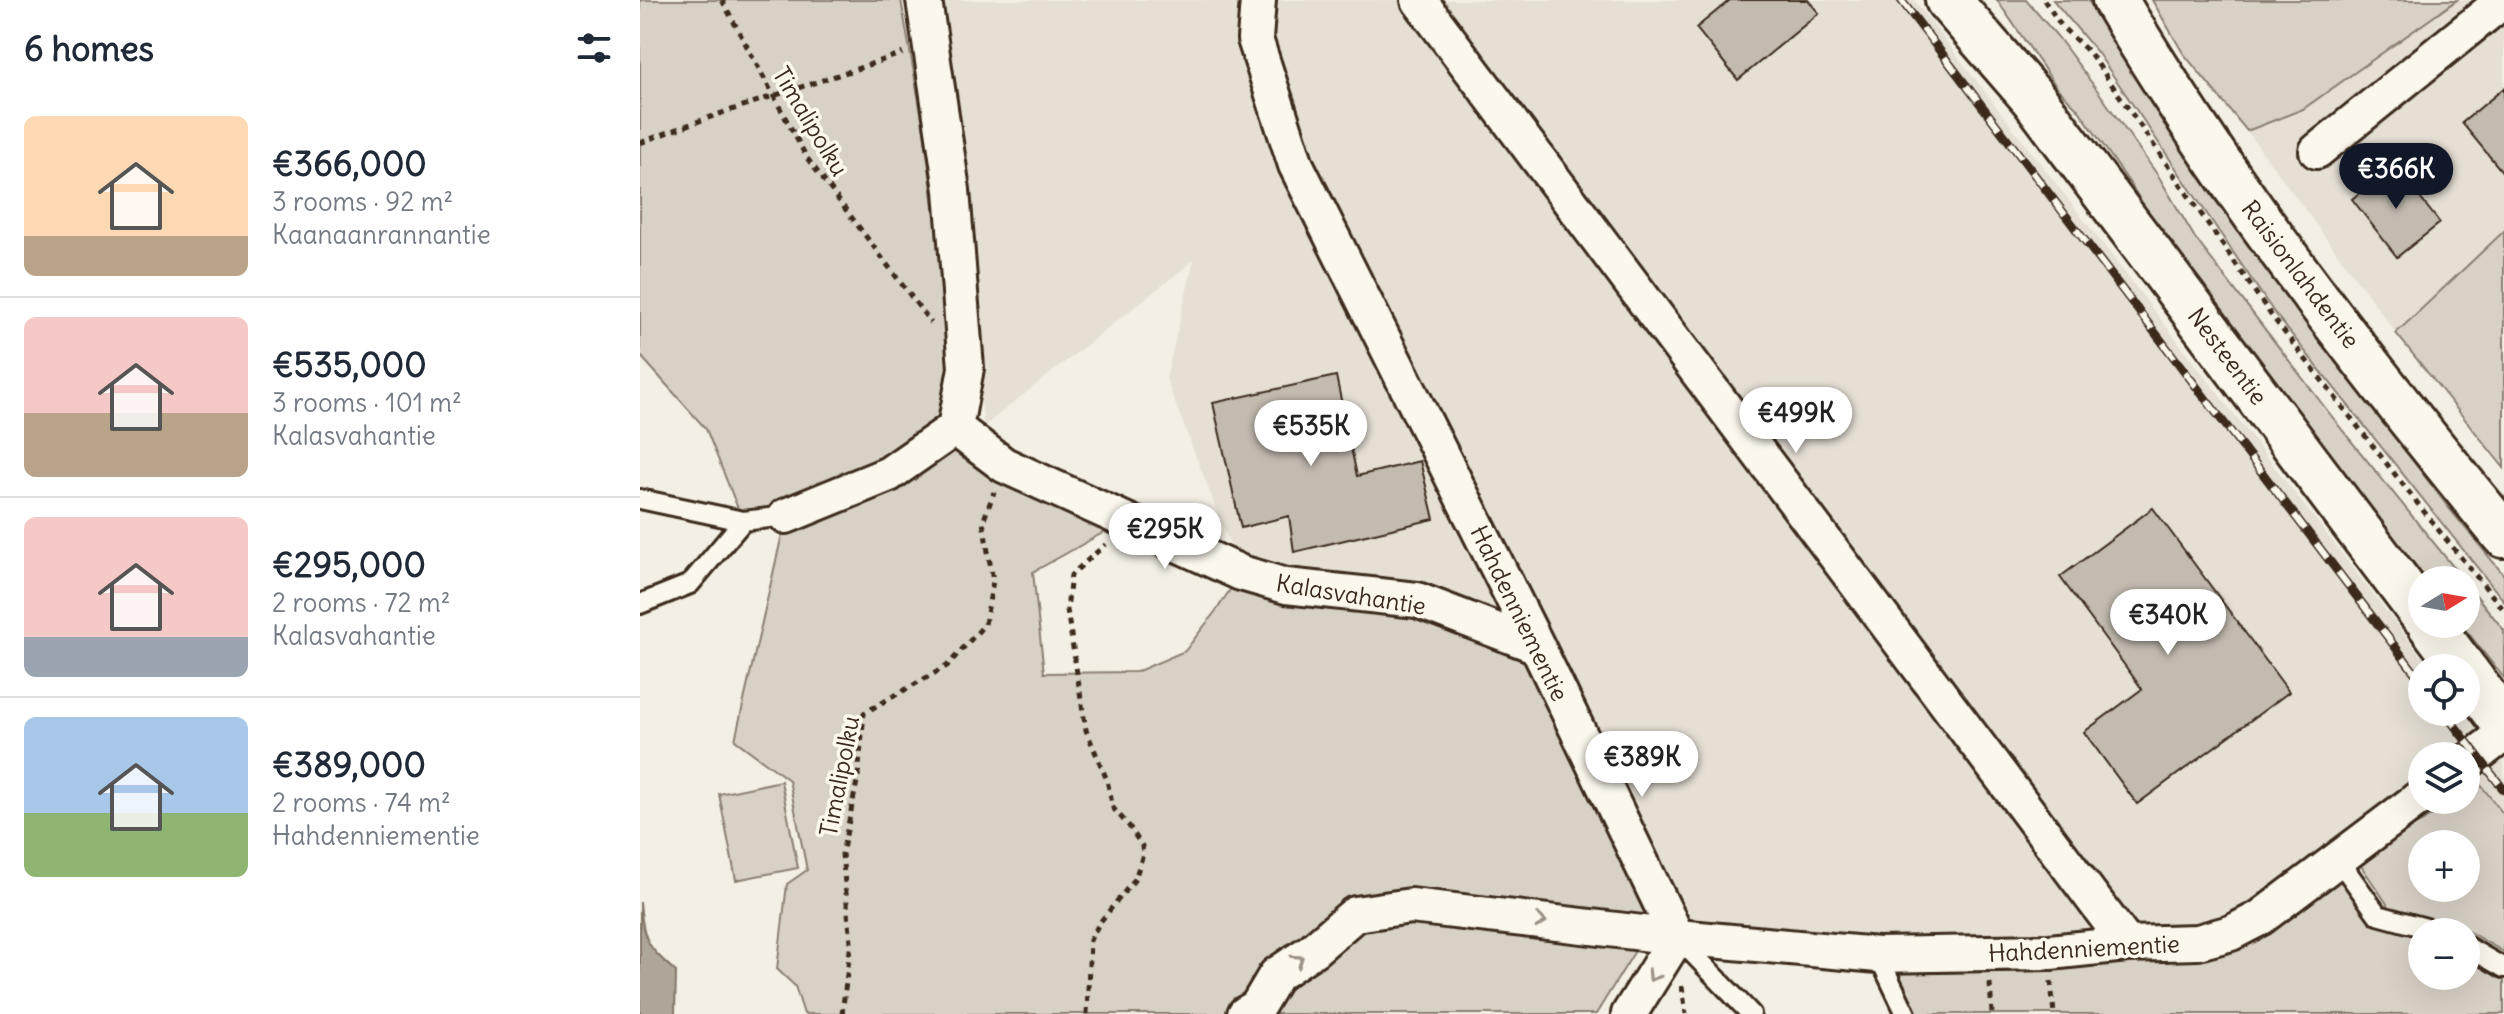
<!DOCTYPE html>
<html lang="en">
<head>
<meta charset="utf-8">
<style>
	body { margin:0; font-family:Delius,sans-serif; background:#f2f2f3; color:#1f2937; height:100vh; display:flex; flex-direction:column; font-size:30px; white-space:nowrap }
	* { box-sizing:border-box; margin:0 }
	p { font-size:26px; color:#747a83 }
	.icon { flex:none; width:44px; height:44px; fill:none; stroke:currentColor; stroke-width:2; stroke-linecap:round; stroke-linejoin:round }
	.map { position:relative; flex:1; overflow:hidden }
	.sheet { display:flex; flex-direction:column; background:#fff; width:640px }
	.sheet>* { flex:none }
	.needle { width:52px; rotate:79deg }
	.fabs { position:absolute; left:1768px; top:566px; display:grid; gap:16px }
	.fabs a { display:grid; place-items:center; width:72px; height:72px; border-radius:50%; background:#fff; box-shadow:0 8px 32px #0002; font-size:40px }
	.price { position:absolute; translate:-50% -68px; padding:0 18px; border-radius:28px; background:#fff; color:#222; font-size:26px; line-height:52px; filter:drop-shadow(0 2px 4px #0008) }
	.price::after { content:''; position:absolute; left:50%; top:48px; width:24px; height:18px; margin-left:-12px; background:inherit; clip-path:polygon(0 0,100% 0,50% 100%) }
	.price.active { background:#111827; color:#fff }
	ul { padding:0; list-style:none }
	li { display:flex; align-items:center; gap:24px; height:200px; padding:0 24px }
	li+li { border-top:2px solid #e0e1e3 }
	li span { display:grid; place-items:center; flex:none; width:224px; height:160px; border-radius:12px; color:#555 }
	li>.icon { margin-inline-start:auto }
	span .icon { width:96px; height:96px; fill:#fffc; stroke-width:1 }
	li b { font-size:34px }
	h2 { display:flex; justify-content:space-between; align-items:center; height:96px; padding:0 24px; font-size:34px }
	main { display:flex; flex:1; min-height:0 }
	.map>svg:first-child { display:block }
</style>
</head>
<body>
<main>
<section class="sheet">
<h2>6 homes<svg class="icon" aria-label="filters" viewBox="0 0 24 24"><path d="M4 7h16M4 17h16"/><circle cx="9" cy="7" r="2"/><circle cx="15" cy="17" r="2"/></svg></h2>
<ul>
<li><span style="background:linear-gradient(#ffd9b3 75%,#b9a48a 0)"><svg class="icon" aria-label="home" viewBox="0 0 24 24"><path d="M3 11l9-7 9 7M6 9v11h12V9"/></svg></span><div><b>€366,000</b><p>3 rooms · 92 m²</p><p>Kaanaanrannantie</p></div></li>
<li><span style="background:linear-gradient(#f6c9c9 60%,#b9a48a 0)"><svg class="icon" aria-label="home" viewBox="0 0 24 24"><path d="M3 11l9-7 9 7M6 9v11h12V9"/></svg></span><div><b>€535,000</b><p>3 rooms · 101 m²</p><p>Kalasvahantie</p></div></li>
<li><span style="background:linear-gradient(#f6c9c9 75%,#9aa5b1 0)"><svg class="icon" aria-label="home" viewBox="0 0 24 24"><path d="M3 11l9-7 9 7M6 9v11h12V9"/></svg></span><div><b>€295,000</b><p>2 rooms · 72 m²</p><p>Kalasvahantie</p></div></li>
<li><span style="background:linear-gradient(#a9c7e8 60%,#8fb573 0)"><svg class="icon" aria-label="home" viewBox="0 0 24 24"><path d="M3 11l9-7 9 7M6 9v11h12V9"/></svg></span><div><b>€389,000</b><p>2 rooms · 74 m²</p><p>Hahdenniementie</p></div></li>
</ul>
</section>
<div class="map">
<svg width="1864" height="1014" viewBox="0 0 1864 1014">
	<rect width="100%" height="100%" fill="#f3efe4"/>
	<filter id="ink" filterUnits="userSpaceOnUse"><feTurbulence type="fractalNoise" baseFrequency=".0125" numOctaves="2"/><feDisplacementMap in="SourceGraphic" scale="16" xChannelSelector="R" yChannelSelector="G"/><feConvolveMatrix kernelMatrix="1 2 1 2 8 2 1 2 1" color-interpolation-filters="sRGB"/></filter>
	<g filter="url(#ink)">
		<path fill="#e5dfd4" d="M 296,0 L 1274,0 L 1790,668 L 1782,668 L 1782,712 L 1824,712 L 1864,763 L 1864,815 L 1812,752 L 1809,756 L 1782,756 L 1782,792 L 1558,942 L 1037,937 L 601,573 L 526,379 L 554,260 L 344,426 Z
			M 1817,0 L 1864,0 L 1864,231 L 1756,333 L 1607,131 L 1663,108 Z"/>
		<path fill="#d8d1c6" stroke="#8a7e72" stroke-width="2" fill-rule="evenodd" d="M 0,0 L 261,0 L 284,130 L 308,313 L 315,428 L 484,521 L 393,572 L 404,673 L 496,672 L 545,651 L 578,608 L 601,573 L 897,646 L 1037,937 L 1006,933 L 956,1014 L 164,1014 L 155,986 L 137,969 L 147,884 L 167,870 L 149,780 L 95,740 L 146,517 L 103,521 L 66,429 L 0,355 Z
			M 1357,0 L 1386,0 L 1418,37 L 1460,94 L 1519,177 L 1555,238 L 1703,431 L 1824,580 L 1787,580 L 1531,253 L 1493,188 L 1438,109 L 1418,89 Z
			M 1413,0 L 1448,0 L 1572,196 L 1808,507 L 1864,575 L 1864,601 L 1633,311 L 1457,52 Z
			M 1512,0 L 1817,0 L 1663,109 L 1607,131 L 1543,53 Z
			M 1864,231 L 1864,468 L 1756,333 Z
			M 1826,583 L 1864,630 L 1864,678 L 1821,624 L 1826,624 Z
			M 141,781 L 158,868 L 96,880 L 79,794 Z
			M 1840,784 L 1864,815 L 1864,952 L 1815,924 L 1750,908 L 1719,863 L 1815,800 L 1826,800 L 1826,793 ZM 1782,844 L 1826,844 L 1826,888 L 1782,888 Z
			M 1698,859 L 1738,915 L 1782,932 L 1782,976 L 1826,976 L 1826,946 L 1864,968 L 1864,1014 L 1266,1014 L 1238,955 L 1558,942 Z"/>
		<path fill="#afa69a" stroke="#817468" stroke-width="2" d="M 0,902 C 4,942 6,945 36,972 L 35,1014 L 0,1014 Z"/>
		<path fill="#c3bbb0" stroke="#3b2a1e" stroke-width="2" d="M 1090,0 L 1168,0 L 1179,13 L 1098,80 L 1056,28 Z
			M 1864,88 L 1864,174 L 1822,123 Z
			M 1754,165 L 1800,223 L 1757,257 L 1712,199 Z
			M 696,376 L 717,476 L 780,461 L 794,519 L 654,552 L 649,516 L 601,528 L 573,403 Z
			M 1513,508 L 1649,692 L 1497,804 L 1444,732 L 1502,689 L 1420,577 Z"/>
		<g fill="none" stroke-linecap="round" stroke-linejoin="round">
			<defs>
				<path id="lane" d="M 0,499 L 103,521 L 146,516
					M 0,604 L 50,584 L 103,521
					M 1698,859 L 1738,915 L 1801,932
					M 1039,939 L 1111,1014
					M 1826,946 L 1864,968
					M 1238,955 L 1266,1014"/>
				<path id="street" d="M 618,0 L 615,39 L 656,165 L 897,646 L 1037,937 L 1238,955 L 1410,952 L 1487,944 L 1558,942 L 1591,933 L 1620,918 L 1782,796
					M 779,0 L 1487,944
					M 1677,151 L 1864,0
					M 315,428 L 364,465 L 601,573 L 646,586 L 777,600 L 897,646
					M 146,516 L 249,474 L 315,428 L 326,368 L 312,190 L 284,0
					M 1826,763 L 1864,734
					M 605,1014 L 617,1007 L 636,975 L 673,950 L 715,914 L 771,906 L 1037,937 L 989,1014"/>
				<path id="secondary" d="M 1475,0 C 1587,190 1724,364 1864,535"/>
				<path id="primary" d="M 1308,0 L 1393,98 L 1782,614
					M 1790,624 L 1823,668
					M 1826,672 L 1864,723"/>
			</defs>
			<use href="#lane" stroke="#3b2a1e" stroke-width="24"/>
			<use href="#street" stroke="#3b2a1e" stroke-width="40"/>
			<use href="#secondary" stroke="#3b2a1e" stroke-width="50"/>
			<use href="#primary" stroke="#3b2a1e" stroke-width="50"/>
			<path stroke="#3b2a1e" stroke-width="5" stroke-dasharray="6 6" stroke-linecap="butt" d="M 82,0 L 167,158 L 291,323
				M 1404,0 L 1422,27 L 1450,53 L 1631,315 L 1796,527 L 1864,610
				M 0,143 C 86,109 175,84 263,53
				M 1411,981 L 1414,1014
				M 1350,983 L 1352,1014
				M 1042,986 L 1046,1014
				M 202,1014 L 211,942 L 202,854 L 218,777 L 224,713 L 307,666 L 345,624 L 353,581 L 343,522 L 354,492
				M 447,1014 L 450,940 L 460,922 L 495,879 L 503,854 L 502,846 L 489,826 L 473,808 L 467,780 L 446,730 L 427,610 L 431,575 L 466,544"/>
			<use href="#lane" stroke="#fbf7ec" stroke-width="18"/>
			<use href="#street" stroke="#fbf7ec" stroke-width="34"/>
			<use href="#secondary" stroke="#fbf7ec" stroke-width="44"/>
			<use href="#primary" stroke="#fbf7ec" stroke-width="44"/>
			<defs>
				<path id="rail" d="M 1261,0 L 1782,682
					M 1804,712 L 1864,790"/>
			</defs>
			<use href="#rail" stroke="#3b2a1e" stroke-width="9"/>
			<use href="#rail" stroke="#fbf7ec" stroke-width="6" stroke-dasharray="18" stroke-linecap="butt"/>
		</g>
		<defs><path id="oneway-chevron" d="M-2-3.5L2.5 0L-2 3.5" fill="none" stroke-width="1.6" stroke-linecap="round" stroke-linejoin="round" transform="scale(2)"/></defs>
		<g stroke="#9b9085">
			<use href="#oneway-chevron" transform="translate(901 921) rotate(7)"/>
			<use href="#oneway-chevron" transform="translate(658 960) rotate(-34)"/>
			<use href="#oneway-chevron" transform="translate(1013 976) rotate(122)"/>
		</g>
	</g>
	<g text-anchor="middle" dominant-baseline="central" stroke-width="7" stroke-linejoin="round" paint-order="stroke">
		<g font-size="24" fill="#3b2a1e" stroke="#fbf7ec">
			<text transform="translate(171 121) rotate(59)">Timalipolku</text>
			<text transform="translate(1661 274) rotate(53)">Raisionlahdentie</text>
			<text transform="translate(1588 356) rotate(53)">Nesteentie</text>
			<text transform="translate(711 594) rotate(9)">Kalasvahantie</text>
			<text transform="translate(880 613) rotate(64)">Hahdenniementie</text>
			<text transform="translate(199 776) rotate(-79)">Timalipolku</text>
			<text transform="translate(1444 948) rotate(-3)">Hahdenniementie</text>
		</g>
	</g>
</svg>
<div class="fabs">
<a><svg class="needle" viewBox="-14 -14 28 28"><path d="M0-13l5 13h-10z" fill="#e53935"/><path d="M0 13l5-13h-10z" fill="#747a83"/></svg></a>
<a><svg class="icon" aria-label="locate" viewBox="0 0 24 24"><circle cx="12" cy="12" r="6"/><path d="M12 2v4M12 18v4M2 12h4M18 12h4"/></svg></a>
<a><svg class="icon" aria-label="layers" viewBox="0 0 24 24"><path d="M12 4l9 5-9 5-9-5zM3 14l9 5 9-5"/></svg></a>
<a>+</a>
<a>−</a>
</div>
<b class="price active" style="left:1756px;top:211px">€366K</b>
<b class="price" style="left:1156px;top:455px">€499K</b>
<b class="price" style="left:671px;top:468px">€535K</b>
<b class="price" style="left:525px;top:571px">€295K</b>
<b class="price" style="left:1528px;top:657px">€340K</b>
<b class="price" style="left:1002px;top:799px">€389K</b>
</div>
</main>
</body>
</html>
